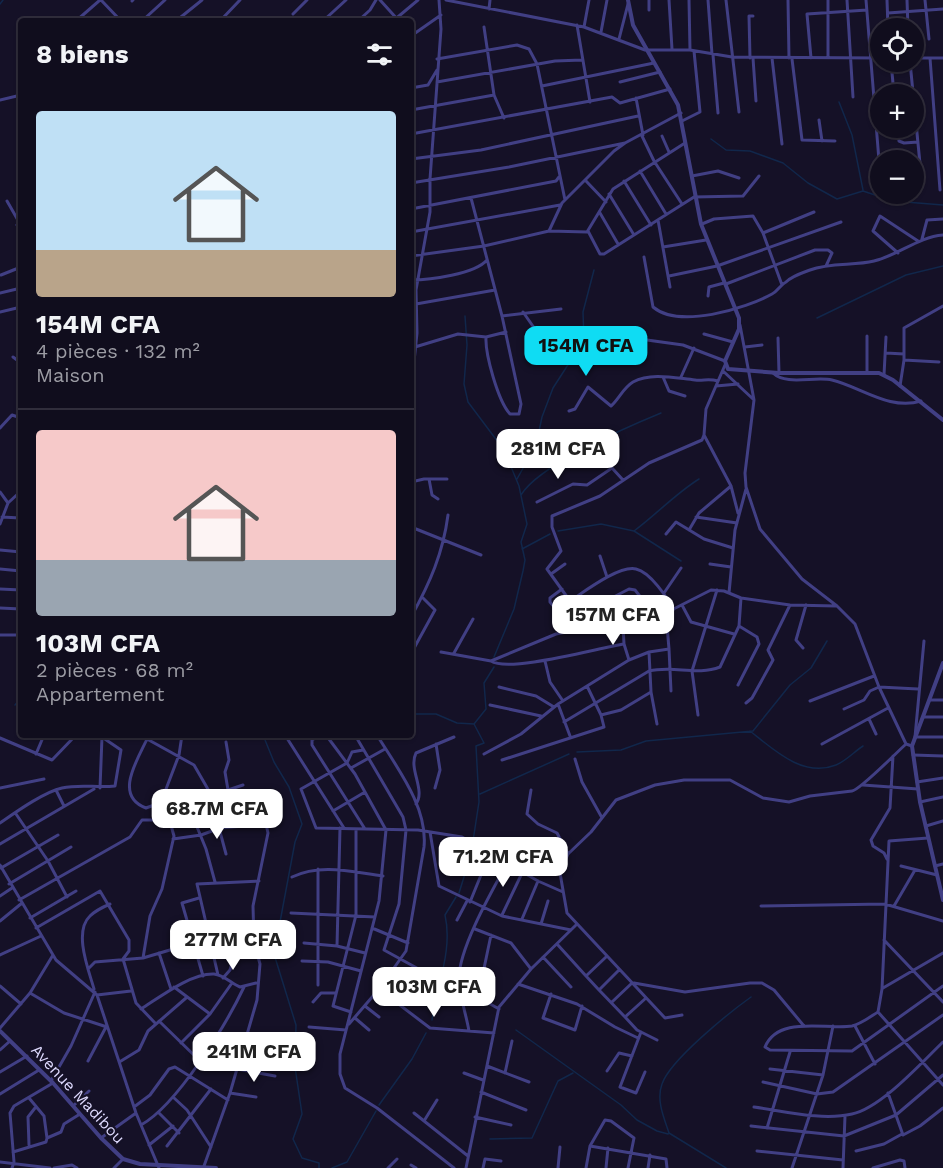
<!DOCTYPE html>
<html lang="fr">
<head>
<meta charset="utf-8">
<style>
	body { margin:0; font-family:"Work Sans",sans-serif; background:#191626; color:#f1f3f6; height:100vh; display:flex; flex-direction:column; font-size:22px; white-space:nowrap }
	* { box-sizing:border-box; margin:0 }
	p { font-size:20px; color:#9c9ca4 }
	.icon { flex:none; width:33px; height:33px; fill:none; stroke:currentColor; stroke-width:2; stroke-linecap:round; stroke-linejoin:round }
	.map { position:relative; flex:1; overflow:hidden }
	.details { position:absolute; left:18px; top:18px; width:396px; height:720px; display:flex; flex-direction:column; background:#100d1d; border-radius:6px; box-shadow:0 2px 4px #0004,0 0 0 2px #302d3b }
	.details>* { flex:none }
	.buttons { position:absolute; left:870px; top:18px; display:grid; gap:12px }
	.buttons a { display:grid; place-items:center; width:54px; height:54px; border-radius:50%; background:#100d1d; box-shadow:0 2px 4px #0004,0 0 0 2px #302d3b; font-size:30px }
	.price { position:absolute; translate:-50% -51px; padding:0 14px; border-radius:12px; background:#fff; color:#222; font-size:20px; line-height:39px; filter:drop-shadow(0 2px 3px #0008) }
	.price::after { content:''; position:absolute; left:50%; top:36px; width:18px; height:14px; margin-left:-9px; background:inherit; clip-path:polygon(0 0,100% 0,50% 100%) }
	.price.on { background:#0fdcf3; color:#111 }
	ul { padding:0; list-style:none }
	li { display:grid; align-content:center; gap:12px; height:318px; padding:0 18px }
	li+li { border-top:2px solid #302d3b }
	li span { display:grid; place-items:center; height:186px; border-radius:6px; color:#555 }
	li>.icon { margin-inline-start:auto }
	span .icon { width:108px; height:108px; fill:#fffc; stroke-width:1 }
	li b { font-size:26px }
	h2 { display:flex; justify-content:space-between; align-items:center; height:72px; padding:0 18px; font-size:26px }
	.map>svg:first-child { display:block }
</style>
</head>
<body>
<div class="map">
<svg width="943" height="1168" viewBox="0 0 943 1168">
	<rect width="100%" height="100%" fill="#151127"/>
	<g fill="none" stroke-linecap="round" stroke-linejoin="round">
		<path stroke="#11274b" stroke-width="1.5" d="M 0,4 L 3,0
			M 839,102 L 852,135 L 863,190
			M 711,139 L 726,150 L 750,151 L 783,163 L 808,183 L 837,199 L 863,191 L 893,201 L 943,205
			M 465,316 L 467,345 L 464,384 L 468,402 L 504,450 L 519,486 L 527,524 L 521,542 L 525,560 L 523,571 L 514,609 L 494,657
			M 817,318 L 906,275 L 943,266
			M 517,479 L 536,445 L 542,417 L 553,388 L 584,340 L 583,312 L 594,270
			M 521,495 C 539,465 627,427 661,413
			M 558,531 L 601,524 L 634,531 C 657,514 675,494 699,479
			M 634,531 L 681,561
			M 522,549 L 550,534
			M 15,705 L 21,698
			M 411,714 L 436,714 L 457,723 L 474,724
			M 750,731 C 774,750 803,778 836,765 C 846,761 855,751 863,746
			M 263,735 L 274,762 L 289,787 L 302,824 L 295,842 L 274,954 L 296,1025 L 295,1067 L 302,1114 L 293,1139 L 302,1158 L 319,1163 L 319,1168
			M 577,752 L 621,750 L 646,741 L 753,731 L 790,685 L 811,668 L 827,641
			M 480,794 L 569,754
			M 473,841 L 479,802 L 476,746 L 484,743 L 474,724 L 486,709 L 484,683 L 494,667
			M 459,893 L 473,848
			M 432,1020 C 437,985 453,950 445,915 L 456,897
			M 516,1030 L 621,1105 L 637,1120 L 657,1131 L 668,1134
			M 379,1105 L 412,1059 L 426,1033
			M 490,1139 L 532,1138 L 558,1081 L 573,1073
			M 332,1168 L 347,1162 L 376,1111
			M 726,1168 L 669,1133 C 664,1118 656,1100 662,1084 C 670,1060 730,1012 751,997"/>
		<path stroke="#413f84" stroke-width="3" d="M 101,0 L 121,21
			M 380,0 L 399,21
			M 446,0 L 584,27 L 645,50 L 690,50 L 732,57 L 880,58
			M 669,0 L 672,49
			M 689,0 L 690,50
			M 708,0 L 712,54
			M 726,0 L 739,112
			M 788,0 L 789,58
			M 828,0 L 828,57
			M 847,0 L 853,97
			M 866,0 L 880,173
			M 887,0 L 888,28
			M 907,0 L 908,28
			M 925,0 L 929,39
			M 132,1 L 133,0
			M 489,9 L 490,0
			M 649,10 L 649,0
			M 888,13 L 943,9
			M 293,14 L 307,0
			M 76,21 L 100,0
			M 142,21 L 165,0
			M 176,21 L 202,0
			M 220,21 L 240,0
			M 323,21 L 346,0
			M 358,21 L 370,10 L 376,0
			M 393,21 L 418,0
			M 577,25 L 590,102
			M 484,27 L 494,95 L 504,118
			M 584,27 L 589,0
			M 601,32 L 607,0
			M 411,36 L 441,15
			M 619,39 L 628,4
			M 713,55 L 718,113
			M 750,58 L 749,16 L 753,16
			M 753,58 L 756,101
			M 772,58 L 782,144
			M 811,58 L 807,14 L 867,10
			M 914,58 L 943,58
			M 930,58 L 940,190
			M 437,59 L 517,45 L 529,49 L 537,64 L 565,200
			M 792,59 L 802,140 L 835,141
			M 891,62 L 894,94
			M 910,62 L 922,184
			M 437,82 L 555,61 L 582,60
			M 620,82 L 660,72
			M 542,86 L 654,63
			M 411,88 L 428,85 L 437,70
			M 636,98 L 643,135
			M 0,100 L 21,95
			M 411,110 L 494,95
			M 819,120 L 822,141
			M 682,121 L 700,112 L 694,51
			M 897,128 L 899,141 L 904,143 L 918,142
			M 411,134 L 612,97 L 620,103 L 670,89
			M 642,136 L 654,161 L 682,204
			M 662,136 L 669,152
			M 411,159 L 481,150 L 638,116
			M 640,171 L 666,214
			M 692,176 L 718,171 L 739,178
			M 586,181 L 606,202
			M 624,181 L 651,225
			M 411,183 L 509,167 L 625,143
			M 609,194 L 634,235
			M 471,198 L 502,316 L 521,404 L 519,414 L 510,414 C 498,401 485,354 486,337
			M 7,201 L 19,222
			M 411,209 L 556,181 L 559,177
			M 600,213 L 618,244
			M 658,220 L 670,287
			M 702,224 L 714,219 L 753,216 L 763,233 L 782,285
			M 17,225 L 21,220
			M 549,231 L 562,203 L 614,151 L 625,143 L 681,113
			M 588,231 L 600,254 L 604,254 L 694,197 L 743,196 L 759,176
			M 411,232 L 560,205
			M 763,233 L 814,212
			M 922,239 L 927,220 L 943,219
			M 663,247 L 706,240
			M 898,253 L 873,231 L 880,216 L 918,241
			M 411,256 L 484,246 L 549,231 L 587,232 L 613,189 L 685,143
			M 644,257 L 653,307 C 679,329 745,309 772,294 C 778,291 780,285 786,282 C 792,276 802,273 810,270 C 830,262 854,266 874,261 C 899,255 918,237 943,235
			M 1,275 L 21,267
			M 669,276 L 717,266 L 841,222
			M 411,280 C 430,280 475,274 487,260
			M 726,284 L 815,250 L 828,250 L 832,253 L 826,266
			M 0,293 L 21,288
			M 708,296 L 709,287 L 724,283
			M 416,304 L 495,290
			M 0,312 L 21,307
			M 523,312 L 537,332 L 554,349
			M 502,316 L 561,309
			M 740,325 L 754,400 L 745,473 L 746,487 L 760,529 L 802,579 L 837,606 L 855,624 L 879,687 L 906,744 L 912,746
			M 704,334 L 733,342
			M 867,336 L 867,372
			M 778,338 L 779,373
			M 647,340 L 683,345 L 725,361
			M 415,347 L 458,334 L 486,337 L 506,332
			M 745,347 L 762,345
			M 886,353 L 904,354
			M 13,357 L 21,363
			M 904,360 L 939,362
			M 723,371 L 753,399
			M 773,373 C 786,386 815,376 832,380 C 861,387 890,411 921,401
			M 884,375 L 886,337
			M 663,377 L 669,391 L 685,396
			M 681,377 L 694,348
			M 716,386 L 738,384
			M 900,386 L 904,360 L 904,328 L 943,306
			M 411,390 L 417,333 L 416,290 L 430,212 L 430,179 L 441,29 L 439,0
			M 569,411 L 575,409 L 588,387 L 611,406 C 619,399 623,388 633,382 C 651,372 675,378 695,380 C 704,381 708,378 718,381
			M 0,428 L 12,415 L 21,418
			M 704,435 L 731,486 L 738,513
			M 429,479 L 432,495 L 438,499
			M 411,482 L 424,479 L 447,479
			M 0,492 L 8,503
			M 537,502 L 573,484 L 587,485 L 612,468 L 623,480
			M 2,517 L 20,518
			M 696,517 L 737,523
			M 0,524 L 8,503 L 21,491
			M 411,527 L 481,555
			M 689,530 L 699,513 L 731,486
			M 666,534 L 676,522 L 704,539 L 733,548
			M 0,550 L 21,552
			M 600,556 L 607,577
			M 710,564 L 731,567
			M 0,569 L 21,571
			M 551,574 L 565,564
			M 0,589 L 21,590
			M 562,589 L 550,598 L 550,602 L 560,614 L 572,605
			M 664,593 L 681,568
			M 729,593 L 735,530 L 746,489
			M 570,601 L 547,569 L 561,551 L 552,527 L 552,516 L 600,496 L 649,463 L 702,440 L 704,435 L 706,409 L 725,365
			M 604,602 L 629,589 L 635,590 L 650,609 L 651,621
			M 682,605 L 691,622 L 734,634
			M 0,608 L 21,609
			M 639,614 L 669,601
			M 411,617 C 430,583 443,553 448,515
			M 623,626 L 624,644 L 629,660
			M 588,627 L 570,601 C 584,592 619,565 636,569 C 650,572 668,598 673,610
			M 0,635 L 21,635
			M 924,641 L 915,737 L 943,737
			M 803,648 L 796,640 L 806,605
			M 669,649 L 671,691
			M 413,650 L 435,610 L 423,598
			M 441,652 L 491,661 L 556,634 L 608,624 L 642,625 L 711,590 L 724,591 L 741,598 L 790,605 L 836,606
			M 649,652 L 651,692 L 657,724
			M 454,653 L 473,619
			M 491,661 C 509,673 598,648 624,644
			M 545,661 L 550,682 L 563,701
			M 738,685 L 759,644 L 757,637 L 739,626
			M 587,686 L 601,715 L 621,710 L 651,692
			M 499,687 L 536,696 L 554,707
			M 931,700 L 943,700
			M 810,701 L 874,676
			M 746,703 L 752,698 L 773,660 L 768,650 L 790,605
			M 558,704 L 570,736
			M 490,705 L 541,716
			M 844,709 L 864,700 L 870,691 L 879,687 L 918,689
			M 698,715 L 692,671 L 717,590
			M 924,717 L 943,717
			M 869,719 L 876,734
			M 564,722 L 649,671 C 673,665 697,676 720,667 L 739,626 L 741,598
			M 77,735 L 88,735
			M 139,735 L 147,739 L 148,735
			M 285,735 L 344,828
			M 320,735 L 312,740 L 312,745 L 365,829
			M 326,735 L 355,774 L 386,830 L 379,901 L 340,1054 L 340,1074 L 345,1088 L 377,1108 L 454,1168
			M 355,735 L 403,817 L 406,830 L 399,904 L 384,950 L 435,978
			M 0,738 L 52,760 L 76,735
			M 226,742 L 229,760 L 225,772 L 228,790
			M 822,744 L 888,708
			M 363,750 L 352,752 L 347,763 L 301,789 L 316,828 L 418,830 L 462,837 L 538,881 L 563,892
			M 36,754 L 44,735
			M 484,754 L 521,734 L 558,704 L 629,660 L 649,652 L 669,649 L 666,614
			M 913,755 L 943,756
			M 575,759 L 582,782 L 601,816
			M 502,760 L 604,727 L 601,715
			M 351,768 L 385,749
			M 917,782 L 943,778
			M 863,785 L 918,789
			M 0,788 L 44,779
			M 100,788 L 102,737
			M 435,788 L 440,770 L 436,744
			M 56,790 L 64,806
			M 531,790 L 527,814 L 538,824 L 557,833 L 568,854
			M 163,797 L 157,804 L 146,808 C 113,796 138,759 147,739 L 194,765 L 209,791 L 226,854
			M 920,802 L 943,797
			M 416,804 C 426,790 408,769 416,753 L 454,737
			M 214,809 L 247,811 L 250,824
			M 333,811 L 365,792
			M 165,812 L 177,802 L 210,796 L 243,785
			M 16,814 L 48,861 L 67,897
			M 193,817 L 206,849 L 215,882
			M 0,823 C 16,812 44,792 62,788 C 80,784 97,788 115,786 L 121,750 L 99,735
			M 926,826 L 943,821
			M 430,832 L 439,886 L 502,916 L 571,930
			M 928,838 L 889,841 L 882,989 L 878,1012 C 870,1017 861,1024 852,1026 C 826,1030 778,1015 765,1047 L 770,1050 L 852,1051 L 943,986
			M 173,839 L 201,835 L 220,828 L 266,824 L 268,833 L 253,906 L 254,942 L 260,964 L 257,1000 L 230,1093 L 204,1166
			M 0,844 L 94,789
			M 887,859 L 884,853 L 873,846 L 871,840 L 890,808 L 893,756
			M 0,865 L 56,960 L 97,995 L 136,1113 L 159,1168
			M 901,866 L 937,875
			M 935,866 L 943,864
			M 1,868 L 58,835
			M 526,873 L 536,857 L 560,868
			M 292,877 C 321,863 352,872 383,876
			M 9,884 L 71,847
			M 0,896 L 12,888
			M 199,898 L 182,903 L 203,976
			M 19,900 L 130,837 L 142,820 L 168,820
			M 470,902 L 481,875 L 485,851
			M 761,906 L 885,904 L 943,921
			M 894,906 L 915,870
			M 291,913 L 375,917
			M 502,915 L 523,871
			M 30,918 L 76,891
			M 522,919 L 538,881
			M 457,920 L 467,901
			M 0,921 L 22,903
			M 541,924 L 548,901
			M 36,928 L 100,891 L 129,940 L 129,951 L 123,959 L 136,1003 L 156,1024
			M 372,928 L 408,943
			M 475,929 L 511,943 L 531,969
			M 491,935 L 478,997 L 499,1009
			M 884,940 L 943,1002
			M 304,943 L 337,946 L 365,953
			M 557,944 L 586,976 L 606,957
			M 337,946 L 340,828
			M 159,953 L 171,989
			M 0,955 L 41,936
			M 543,957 L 571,987
			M 143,958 L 150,916 L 162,889 L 174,836 L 163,797 L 179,755 L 182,735
			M 302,961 L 328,962 L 361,971
			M 88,969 L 95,962 L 143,958 L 227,933
			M 619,970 L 599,990 L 625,1017 L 646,998
			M 218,975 L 197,884 L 259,881
			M 586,976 L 599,990
			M 223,978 L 230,970 L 234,956
			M 634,983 L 685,992 L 750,983 L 762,983 L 774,990 L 804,1026
			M 518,984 L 577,1004 L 615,1027 L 638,1038
			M 318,985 L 318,869
			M 0,986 L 21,1004
			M 174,987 L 210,1014
			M 883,988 L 943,953
			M 94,989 C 89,971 73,932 90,916 C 95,911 103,907 110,904
			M 380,990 L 430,1028 L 494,1033
			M 30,993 L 64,1013 L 107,1027
			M 551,994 L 543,1018 L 575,1030 L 582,1006
			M 97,995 L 131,991
			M 313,1002 L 321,993 L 335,993
			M 612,1002 L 632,983
			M 365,1006 L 379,1017
			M 141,1009 C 160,997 191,973 214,974 C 224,975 232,984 240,987 L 256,983
			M 351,1012 L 333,1006 L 356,915 L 356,829
			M 878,1012 L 943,1085
			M 682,1015 L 665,1018 L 567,913 L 560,873 L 568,854 L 591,832 L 616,800 L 655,785 L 684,780 L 730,780 L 763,798 L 789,802 L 810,796 L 852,791 C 860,790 896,753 906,744
			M 625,1017 L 637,1030 L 657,1040
			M 355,1018 L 369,1030
			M 159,1021 L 199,1060
			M 349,1024 L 379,989 L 406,951 L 424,847 C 428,807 397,768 377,735
			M 855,1026 L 875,1064
			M 309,1027 L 346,1030
			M 0,1028 L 30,993 L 53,955
			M 469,1031 C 466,1014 460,997 459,981 C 457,951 493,889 508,862
			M 641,1032 L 620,1087 L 636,1093 L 645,1072
			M 245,1039 L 261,1044
			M 181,1043 L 210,1014 L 232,983
			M 0,1050 L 10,1041
			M 88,1061 L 106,1027
			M 121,1061 L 139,1050 L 148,1031 L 186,998
			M 487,1066 L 529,1082
			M 237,1069 L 275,1076
			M 770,1069 L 823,1075 L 833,1026
			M 607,1071 L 619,1053 L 632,1056
			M 0,1072 L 27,1056
			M 464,1073 L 483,1080
			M 505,1073 L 512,1041
			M 51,1081 L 71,1046 L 95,992
			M 763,1082 L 817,1094 L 833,1092 L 943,1015
			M 481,1092 L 526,1110
			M 230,1093 L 256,1097
			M 888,1093 L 903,1135 L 920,1126 L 943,1108
			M 0,1094 L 39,1070
			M 173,1097 L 187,1110 L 211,1147
			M 29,1098 L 44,1116 L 47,1138
			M 73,1106 L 89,1091
			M 134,1107 L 150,1095 L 169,1069 L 175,1067 L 228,1100
			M 754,1107 C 784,1111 822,1121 852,1114 C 881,1108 921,1063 943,1042
			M 159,1113 L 179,1133
			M 414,1113 L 468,1156
			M 475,1117 L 511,1125
			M 424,1121 L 437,1100
			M 141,1125 C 177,1105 226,1025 244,987
			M 751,1126 L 844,1136 L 896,1115 L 943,1075
			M 767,1128 L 790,1052
			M 101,1138 L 136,1113
			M 29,1145 L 28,1117 L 35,1108
			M 149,1145 L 173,1126
			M 167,1146 L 211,1089
			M 590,1146 L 605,1120 L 611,1121 L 634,1138 L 628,1168
			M 757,1151 L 843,1160
			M 856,1151 L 884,1144 L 902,1134
			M 13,1152 L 46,1142 L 47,1138 L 61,1132 L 64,1124 L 80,1114
			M 0,1162 L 50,1168
			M 411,1165 L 416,1168
			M 12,1168 L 14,1162 L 10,1113 L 14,1106 L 53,1083
			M 54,1168 L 72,1165 L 77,1168
			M 114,1168 L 123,1159
			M 388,1168 L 397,1159
			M 466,1168 L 499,1007 L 531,969 L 576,925
			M 483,1168 L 485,1159 L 501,1161
			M 558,1168 L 560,1147
			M 586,1168 L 590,1146 L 666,1159 L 667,1168
			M 606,1168 L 608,1148
			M 648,1168 L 650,1155
			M 792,1168 L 823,1075
			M 843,1168 L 845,1116
			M 873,1168 L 900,1160 L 904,1161 L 905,1168"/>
		<path stroke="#413f84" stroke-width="4" d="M 628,0 L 633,25 L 678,105 L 701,224 L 739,318 L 739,329 L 725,361 L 728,369 L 779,373 L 879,373 L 893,380 L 943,420
			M 943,663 L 912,746 L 920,802 L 943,900
			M 0,1031 L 53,1083 L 101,1138 L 123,1159 L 140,1164 L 216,1168"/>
	</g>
	<g text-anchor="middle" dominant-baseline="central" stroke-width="4.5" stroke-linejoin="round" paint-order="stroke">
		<g font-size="16" fill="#ddd9fd" stroke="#151127">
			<text transform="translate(78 1094) rotate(47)">Avenue Madibou</text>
		</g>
	</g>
</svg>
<div class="buttons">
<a><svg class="icon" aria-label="locate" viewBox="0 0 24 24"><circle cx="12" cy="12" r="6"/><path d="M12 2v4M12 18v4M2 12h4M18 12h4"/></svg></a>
<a>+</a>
<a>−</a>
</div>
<b class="price on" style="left:586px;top:377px">154M CFA</b>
<b class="price" style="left:558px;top:480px">281M CFA</b>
<b class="price" style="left:613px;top:646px">157M CFA</b>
<b class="price" style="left:217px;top:840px">68.7M CFA</b>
<b class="price" style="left:503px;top:888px">71.2M CFA</b>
<b class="price" style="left:233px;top:971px">277M CFA</b>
<b class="price" style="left:434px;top:1018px">103M CFA</b>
<b class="price" style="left:254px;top:1083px">241M CFA</b>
<section class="details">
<h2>8 biens<svg class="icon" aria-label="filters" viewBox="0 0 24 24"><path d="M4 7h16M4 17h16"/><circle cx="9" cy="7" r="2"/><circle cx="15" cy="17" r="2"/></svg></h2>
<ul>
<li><span style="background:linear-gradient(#bfe0f5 75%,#b9a48a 0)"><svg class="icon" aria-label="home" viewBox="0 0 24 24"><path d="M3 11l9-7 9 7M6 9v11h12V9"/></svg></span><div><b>154M CFA</b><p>4 pièces · 132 m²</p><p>Maison</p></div></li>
<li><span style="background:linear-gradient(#f6c9c9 70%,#9aa5b1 0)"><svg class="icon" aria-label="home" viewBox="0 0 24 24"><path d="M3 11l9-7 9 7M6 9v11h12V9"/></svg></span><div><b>103M CFA</b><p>2 pièces · 68 m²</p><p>Appartement</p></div></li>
</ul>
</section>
</div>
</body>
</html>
